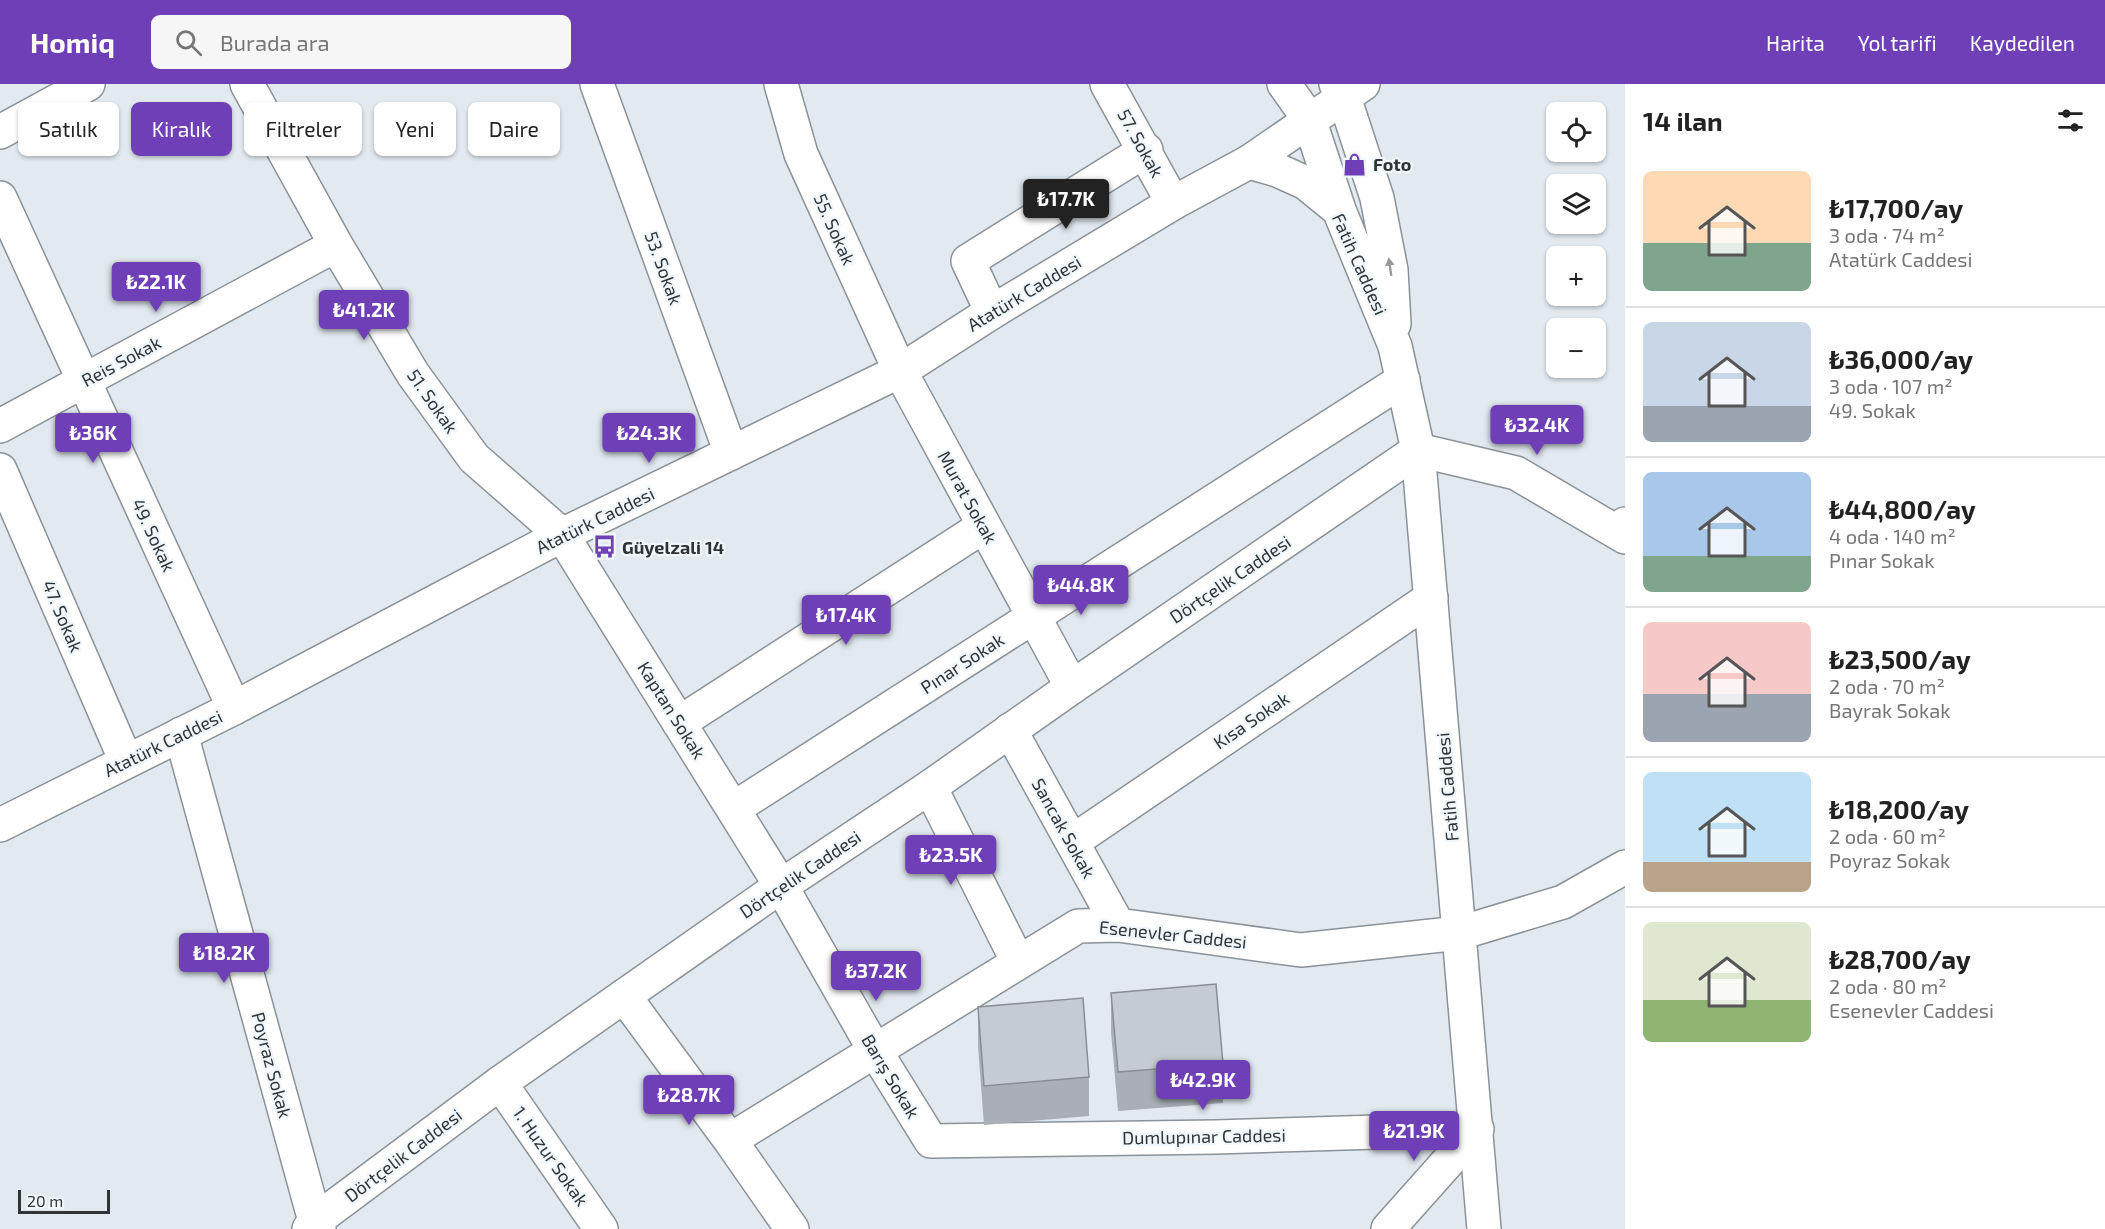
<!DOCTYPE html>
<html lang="tr">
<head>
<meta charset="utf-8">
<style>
	body { margin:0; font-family:"Exo 2",sans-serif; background:#f6f6f6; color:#222; height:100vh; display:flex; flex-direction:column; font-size:22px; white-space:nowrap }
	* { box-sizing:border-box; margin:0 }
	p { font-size:20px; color:#767676 }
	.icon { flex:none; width:33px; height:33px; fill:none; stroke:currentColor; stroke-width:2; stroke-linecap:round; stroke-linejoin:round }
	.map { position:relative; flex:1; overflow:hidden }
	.sheet { display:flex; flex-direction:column; background:#fff; width:480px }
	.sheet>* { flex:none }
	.hud { position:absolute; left:18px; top:18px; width:570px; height:54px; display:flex; gap:12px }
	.buttons { position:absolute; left:1546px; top:18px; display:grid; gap:12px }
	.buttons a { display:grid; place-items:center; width:60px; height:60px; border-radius:9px; background:#fff; box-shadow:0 2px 4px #0004; font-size:30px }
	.scale { position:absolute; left:18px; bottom:15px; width:92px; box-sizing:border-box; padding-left:6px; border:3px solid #313436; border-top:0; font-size:16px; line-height:21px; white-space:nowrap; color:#313436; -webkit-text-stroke:4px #eff7fd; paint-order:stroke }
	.price { position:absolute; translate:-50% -51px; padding:0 14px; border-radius:6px; background:#6e3fb7; color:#fff; font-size:20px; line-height:39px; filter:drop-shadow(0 2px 3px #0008) }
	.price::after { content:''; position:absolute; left:50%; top:36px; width:18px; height:14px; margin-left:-9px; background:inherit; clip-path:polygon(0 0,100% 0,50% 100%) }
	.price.current { background:#222; color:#fff }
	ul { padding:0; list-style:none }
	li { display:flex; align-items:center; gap:18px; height:150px; padding:0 18px }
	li+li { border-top:2px solid #e0e0e0 }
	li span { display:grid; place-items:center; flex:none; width:168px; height:120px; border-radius:9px; color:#555 }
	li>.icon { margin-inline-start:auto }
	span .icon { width:72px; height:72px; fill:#fffc; stroke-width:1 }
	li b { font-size:26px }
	h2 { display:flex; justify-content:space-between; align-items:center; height:72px; padding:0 18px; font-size:26px }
	.tag { padding:0 21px; border-radius:9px; background:#fff; box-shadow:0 2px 4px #0004; font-size:21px; line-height:54px }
	.tag.current { background:#6e3fb7; color:#fff }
	header { display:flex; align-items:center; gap:36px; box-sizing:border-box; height:84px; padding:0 30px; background:#6e3fb7; color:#fff }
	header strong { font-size:28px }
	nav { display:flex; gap:33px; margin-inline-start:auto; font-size:21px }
	.search { width:420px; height:54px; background:#f6f6f6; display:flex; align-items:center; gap:15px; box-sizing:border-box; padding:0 21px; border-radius:9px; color:#767676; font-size:22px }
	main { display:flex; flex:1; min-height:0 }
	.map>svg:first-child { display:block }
</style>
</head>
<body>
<header>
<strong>Homiq</strong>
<div class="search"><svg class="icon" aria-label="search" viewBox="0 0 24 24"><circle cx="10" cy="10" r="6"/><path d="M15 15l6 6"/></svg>Burada ara</div>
<nav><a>Harita</a><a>Yol tarifi</a><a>Kaydedilen</a></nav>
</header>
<main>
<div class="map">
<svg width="1625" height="1145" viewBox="0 0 1625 1145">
	<rect width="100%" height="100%" fill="#e2eaf0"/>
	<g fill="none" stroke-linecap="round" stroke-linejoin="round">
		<defs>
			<path id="street" d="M 247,0 L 336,161 L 413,290 L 474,374 L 562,451 L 781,802 L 874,965 L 931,1057 L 1216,1053 L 1477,1045
				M 597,0 L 731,369
				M 781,0 L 801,70 L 900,287 L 1072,603
				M 1107,0 L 1173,119
				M 0,114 L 234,624
				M 992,228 L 968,177 L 1146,66
				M 0,342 L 336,161
				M 1418,366 L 1516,389 L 1625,453
				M 0,386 L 126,677
				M 679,639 L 984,442
				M 1010,646 L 1118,841
				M 181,650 L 315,1137 L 319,1145
				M 930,703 L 1018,878
				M 733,725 L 1403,296
				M 1072,758 L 1431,514
				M 624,912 L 730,1056 L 792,1145
				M 500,999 L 601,1145
				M 730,1056 L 1078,842 L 1118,841 L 1301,866 L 1460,849
				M 1388,1145 L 1477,1045"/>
			<path id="secondary" d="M 0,48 L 88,0
				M 1621,450 L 1625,440
				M 0,741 L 234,624 L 562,451 L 900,287 L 992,228 L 1173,119 L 1249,78 L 1363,0
				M 1460,849 L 1563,818 L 1625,783
				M 309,1145 L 315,1137 L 500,999 L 781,802 L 930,703 L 1072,603 L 1418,366"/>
			<path id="primary" d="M 1284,0 L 1309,35 L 1339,126
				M 1336,0 L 1344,13 L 1377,114 L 1391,186 L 1394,240
				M 1249,78 L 1277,86 L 1306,99 L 1339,126 L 1395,262 L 1418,366 L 1484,1145"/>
		</defs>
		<use href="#street" stroke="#8b9297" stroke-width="36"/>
		<use href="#secondary" stroke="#8b9297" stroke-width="36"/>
		<use href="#primary" stroke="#8b9297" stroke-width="36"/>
		<use href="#street" stroke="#fff" stroke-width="33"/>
		<use href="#secondary" stroke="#fff" stroke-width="33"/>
		<use href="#primary" stroke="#fff" stroke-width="33"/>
	</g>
	<path fill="#a9afb4" d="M 1111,909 L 1223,980 L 1223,1019 L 1118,1027 L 1111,948 Z
		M 978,923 L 1089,993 L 1089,1032 L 984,1041 L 978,962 Z"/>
	<path fill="#c4cbd1" stroke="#898e92" stroke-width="1.5" d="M 1216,900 L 1223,980 L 1118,988 L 1111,909 Z
		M 1083,914 L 1089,993 L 984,1002 L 978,923 Z"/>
	<defs><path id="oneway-solid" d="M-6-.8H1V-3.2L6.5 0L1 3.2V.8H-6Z" transform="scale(1.5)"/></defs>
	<use fill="#989a9a" href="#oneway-solid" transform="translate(1390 183) rotate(-98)"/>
	<defs>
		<symbol id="shop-bare" viewBox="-9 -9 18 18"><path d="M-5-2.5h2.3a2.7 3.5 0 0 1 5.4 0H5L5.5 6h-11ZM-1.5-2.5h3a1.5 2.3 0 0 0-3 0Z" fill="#6e3fb7" stroke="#eff7fd" stroke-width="2.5" paint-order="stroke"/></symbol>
		<symbol id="bus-bare" viewBox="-9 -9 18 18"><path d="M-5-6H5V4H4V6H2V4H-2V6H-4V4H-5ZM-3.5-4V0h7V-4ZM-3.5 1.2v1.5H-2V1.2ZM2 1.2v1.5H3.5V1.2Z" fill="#6e3fb7" stroke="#eff7fd" stroke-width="2.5" paint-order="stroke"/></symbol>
	</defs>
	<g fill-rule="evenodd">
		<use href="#shop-bare" x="1338" y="64" width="33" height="33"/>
		<use href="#bus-bare" x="588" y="446" width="33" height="33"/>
	</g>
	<g text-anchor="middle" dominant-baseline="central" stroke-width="4.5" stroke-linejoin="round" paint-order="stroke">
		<g font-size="18" fill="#313436" stroke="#eff7fd">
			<text transform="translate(1141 59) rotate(61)">57. Sokak</text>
			<text transform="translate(835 145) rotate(66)">55. Sokak</text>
			<text transform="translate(1360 180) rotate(66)">Fatih Caddesi</text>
			<text transform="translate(664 184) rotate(70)">53. Sokak</text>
			<text transform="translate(1024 209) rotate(-31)">Atatürk Caddesi</text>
			<text transform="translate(121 277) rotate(-28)">Reis Sokak</text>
			<text transform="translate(433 317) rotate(55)">51. Sokak</text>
			<text transform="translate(968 413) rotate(61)">Murat Sokak</text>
			<text transform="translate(595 436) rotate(-26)">Atatürk Caddesi</text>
			<text transform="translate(154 451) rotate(65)">49. Sokak</text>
			<text transform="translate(1230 495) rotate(-34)">Dörtçelik Caddesi</text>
			<text transform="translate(63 532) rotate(67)">47. Sokak</text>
			<text transform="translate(962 579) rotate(-33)">Pınar Sokak</text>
			<text transform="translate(672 626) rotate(58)">Kaptan Sokak</text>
			<text transform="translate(1251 636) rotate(-34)">Kısa Sokak</text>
			<text transform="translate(163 659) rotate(-26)">Atatürk Caddesi</text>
			<text transform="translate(1447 703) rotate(-95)">Fatih Caddesi</text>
			<text transform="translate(1064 744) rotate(61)">Sancak Sokak</text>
			<text transform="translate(800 790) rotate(-34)">Dörtçelik Caddesi</text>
			<text transform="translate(1173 850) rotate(6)">Esenevler Caddesi</text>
			<text transform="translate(272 981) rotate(75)">Poyraz Sokak</text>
			<text transform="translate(891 992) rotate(59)">Barış Sokak</text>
			<text transform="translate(1204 1052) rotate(-1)">Dumlupınar Caddesi</text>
			<text transform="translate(403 1071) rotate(-37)">Dörtçelik Caddesi</text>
			<text transform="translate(551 1072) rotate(55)">1. Huzur Sokak</text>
		</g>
		<g font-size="18" font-weight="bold" fill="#313436" stroke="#eff7fd" text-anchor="start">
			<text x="1373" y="80">Foto</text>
			<text x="622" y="463">Güyelzali 14</text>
		</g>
	</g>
</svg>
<div class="buttons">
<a><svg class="icon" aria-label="locate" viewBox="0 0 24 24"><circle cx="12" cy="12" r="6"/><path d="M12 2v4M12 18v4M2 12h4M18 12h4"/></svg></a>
<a><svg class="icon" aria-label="layers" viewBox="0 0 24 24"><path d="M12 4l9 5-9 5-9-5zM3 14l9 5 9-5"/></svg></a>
<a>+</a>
<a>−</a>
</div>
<div class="scale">20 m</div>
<b class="price current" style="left:1066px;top:146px">₺17.7K</b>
<b class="price" style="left:156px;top:229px">₺22.1K</b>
<b class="price" style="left:364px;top:257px">₺41.2K</b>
<b class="price" style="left:1537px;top:372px">₺32.4K</b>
<b class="price" style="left:93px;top:380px">₺36K</b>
<b class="price" style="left:649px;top:380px">₺24.3K</b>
<b class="price" style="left:1081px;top:532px">₺44.8K</b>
<b class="price" style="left:846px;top:562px">₺17.4K</b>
<b class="price" style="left:951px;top:802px">₺23.5K</b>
<b class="price" style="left:224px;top:900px">₺18.2K</b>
<b class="price" style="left:876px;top:918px">₺37.2K</b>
<b class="price" style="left:1203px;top:1027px">₺42.9K</b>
<b class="price" style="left:689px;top:1042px">₺28.7K</b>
<b class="price" style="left:1414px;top:1078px">₺21.9K</b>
<div class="hud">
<a class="tag">Satılık</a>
<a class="tag current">Kiralık</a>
<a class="tag">Filtreler</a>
<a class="tag">Yeni</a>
<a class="tag">Daire</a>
</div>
</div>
<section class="sheet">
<h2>14 ilan<svg class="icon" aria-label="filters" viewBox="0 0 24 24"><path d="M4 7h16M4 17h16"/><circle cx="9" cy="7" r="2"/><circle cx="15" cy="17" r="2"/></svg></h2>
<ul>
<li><span style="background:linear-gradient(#ffd9b3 60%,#7fa58c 0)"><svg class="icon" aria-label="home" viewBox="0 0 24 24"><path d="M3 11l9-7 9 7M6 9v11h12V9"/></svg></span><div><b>₺17,700/ay</b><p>3 oda · 74 m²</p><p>Atatürk Caddesi</p></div></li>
<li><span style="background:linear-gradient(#c9d6e8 70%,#9aa5b1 0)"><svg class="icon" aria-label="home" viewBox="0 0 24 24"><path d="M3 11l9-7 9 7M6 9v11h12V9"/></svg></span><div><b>₺36,000/ay</b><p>3 oda · 107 m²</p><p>49. Sokak</p></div></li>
<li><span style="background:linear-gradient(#a9c7e8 70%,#7fa58c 0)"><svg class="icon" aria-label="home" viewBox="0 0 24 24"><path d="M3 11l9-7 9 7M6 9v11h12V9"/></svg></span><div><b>₺44,800/ay</b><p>4 oda · 140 m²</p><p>Pınar Sokak</p></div></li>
<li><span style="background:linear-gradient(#f6c9c9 60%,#9aa5b1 0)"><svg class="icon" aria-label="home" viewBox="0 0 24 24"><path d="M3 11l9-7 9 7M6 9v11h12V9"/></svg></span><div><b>₺23,500/ay</b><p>2 oda · 70 m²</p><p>Bayrak Sokak</p></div></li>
<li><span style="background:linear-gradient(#bfe0f5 75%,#b9a48a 0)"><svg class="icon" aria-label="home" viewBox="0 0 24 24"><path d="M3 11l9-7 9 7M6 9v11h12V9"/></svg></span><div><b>₺18,200/ay</b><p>2 oda · 60 m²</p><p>Poyraz Sokak</p></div></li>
<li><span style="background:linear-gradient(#dfe7d0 65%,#8fb573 0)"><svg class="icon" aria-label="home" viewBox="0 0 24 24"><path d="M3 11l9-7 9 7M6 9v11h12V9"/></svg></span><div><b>₺28,700/ay</b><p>2 oda · 80 m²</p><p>Esenevler Caddesi</p></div></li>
</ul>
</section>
</main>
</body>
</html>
